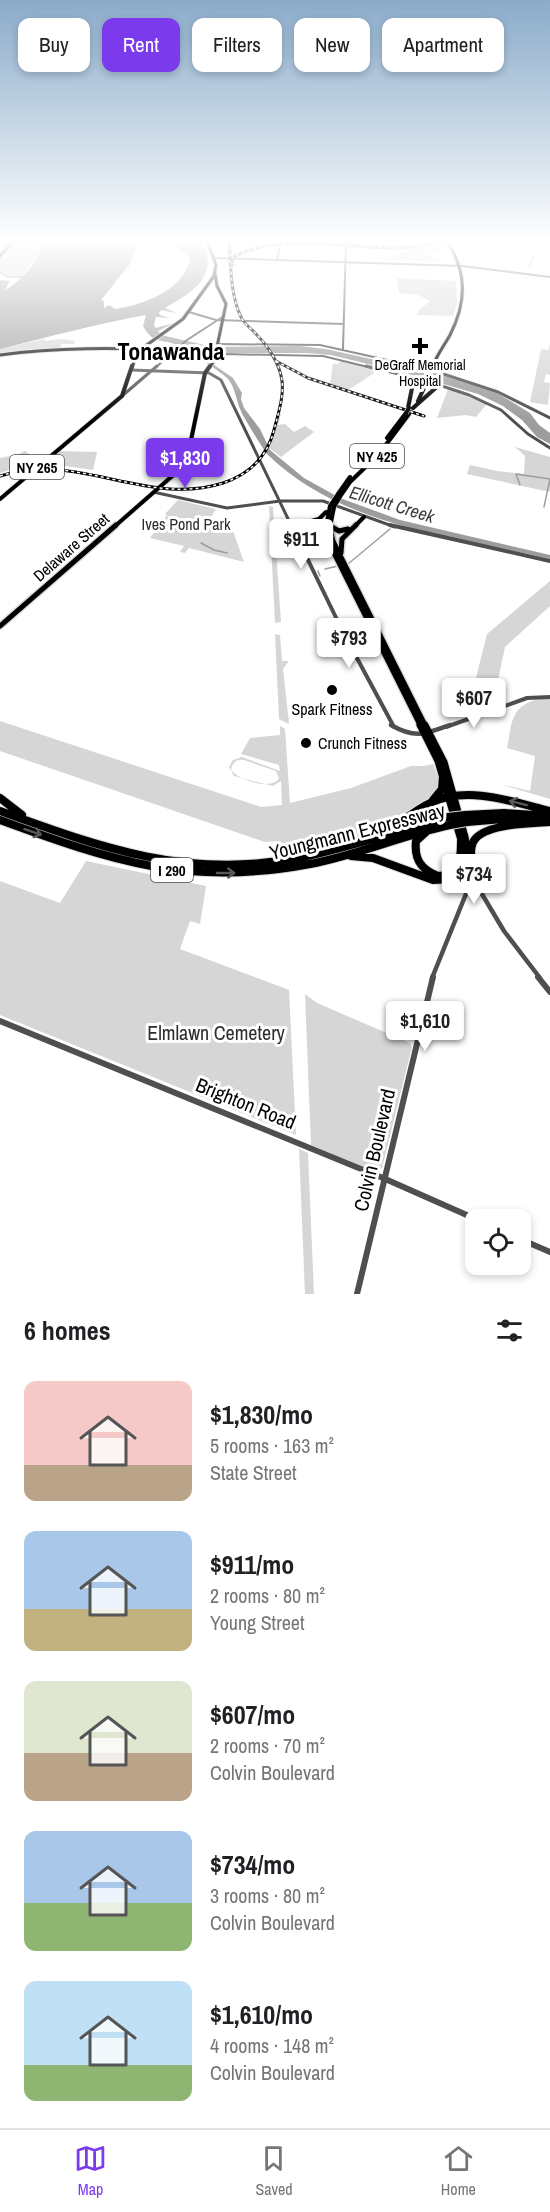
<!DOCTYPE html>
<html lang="en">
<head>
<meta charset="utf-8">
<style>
	body { margin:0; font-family:"Archivo Narrow",sans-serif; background:#f2f2f2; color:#202124; height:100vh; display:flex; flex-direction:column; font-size:22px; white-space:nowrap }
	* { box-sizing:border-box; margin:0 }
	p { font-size:20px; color:#757577 }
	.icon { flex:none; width:33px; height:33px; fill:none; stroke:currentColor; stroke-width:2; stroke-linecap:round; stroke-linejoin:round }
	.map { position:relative; height:1294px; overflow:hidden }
	.side { display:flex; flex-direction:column; background:#fff; flex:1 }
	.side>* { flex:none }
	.banner { position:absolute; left:18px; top:18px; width:514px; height:54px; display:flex; gap:12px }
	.buttons { position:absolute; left:465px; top:1209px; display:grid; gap:12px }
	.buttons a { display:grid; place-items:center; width:66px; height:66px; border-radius:12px; background:#fff; box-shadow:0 3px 9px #0003; font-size:30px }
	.price { position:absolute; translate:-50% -51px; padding:0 14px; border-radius:6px; background:#fff; color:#222; font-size:20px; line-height:39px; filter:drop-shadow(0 2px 3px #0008) }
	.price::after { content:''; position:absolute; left:50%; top:36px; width:18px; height:14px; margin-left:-9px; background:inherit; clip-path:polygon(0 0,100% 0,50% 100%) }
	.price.current { background:#7c3aed; color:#fff }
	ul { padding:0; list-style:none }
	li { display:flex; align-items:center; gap:18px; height:150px; padding:0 24px }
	li span { display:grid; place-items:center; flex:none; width:168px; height:120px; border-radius:12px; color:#555 }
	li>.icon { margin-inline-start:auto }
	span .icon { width:72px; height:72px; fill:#fffc; stroke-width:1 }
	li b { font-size:26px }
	h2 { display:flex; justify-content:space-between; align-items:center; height:72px; padding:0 24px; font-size:26px }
	.chip { padding:0 21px; border-radius:12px; background:#fff; box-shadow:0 3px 9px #0003; font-size:21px; line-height:54px }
	.chip.current { background:#7c3aed; color:#fff }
	.tabs { display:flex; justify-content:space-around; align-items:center; height:84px; border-top:2px solid #e0e0e0; background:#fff; font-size:16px; color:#757577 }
	.tabs a { display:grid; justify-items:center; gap:3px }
	.tabs .current { color:#7c3aed }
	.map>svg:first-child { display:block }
</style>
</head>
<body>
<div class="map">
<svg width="550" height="1294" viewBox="0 0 550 1294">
	<rect width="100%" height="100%" fill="#fff"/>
	<path fill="#d6d6d6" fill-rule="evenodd" d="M 17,241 L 41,244 L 37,257 L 22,277 L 8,277 L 0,272 L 0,258 Z
		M 440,243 L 440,251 L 425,250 L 425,254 L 439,261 L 383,260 L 421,247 Z
		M 397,278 L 456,281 L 457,304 L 453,316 L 417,315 L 419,310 L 430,301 L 419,295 L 399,293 Z
		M 44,339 L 45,341 L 62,339 L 75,341 L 74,344 L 61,344 L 61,348 L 32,349 L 0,354 L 0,349 Z
		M 550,344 L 550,375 L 546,374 L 544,382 L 550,383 L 548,405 L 530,402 L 541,349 L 548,350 Z
		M 341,361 L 379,370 L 348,390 L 330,385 L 333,363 L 337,364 Z
		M 448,389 L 487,404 L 476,417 L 466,415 L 437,418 Z
		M 278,413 L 281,414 L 278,425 L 285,424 L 294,432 L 305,426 L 314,432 L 281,457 L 269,448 Z
		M 515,447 L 550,457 L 550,492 L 467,474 L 470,465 L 497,471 L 524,474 L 525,456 Z
		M 25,451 L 31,455 L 29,456 L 28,464 L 0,473 L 0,458 L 16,455 Z
		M 59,451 L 97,452 L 93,470 L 58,465 L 61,459 L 53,456 Z
		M 178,500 L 216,509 L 208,522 L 232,528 L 244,562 L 189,548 L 185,553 L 180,552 L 184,546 L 150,538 L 167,515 L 165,514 Z
		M 269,506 L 273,507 L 281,622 L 275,623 Z
		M 550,581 L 550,606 L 505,647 L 496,690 L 494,691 L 491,701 L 494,706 L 466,717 L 487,634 Z
		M 275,634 L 280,635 L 282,661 L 289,661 L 283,669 L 289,724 L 279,719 Z
		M 539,699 L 550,699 L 550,799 L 500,784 L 530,791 L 535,756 L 507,748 C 512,723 510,706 539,699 Z
		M 0,721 L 261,807 L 282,805 L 281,781 L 273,786 L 234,776 L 229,767 L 233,760 L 242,757 L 280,771 L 279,765 L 241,754 L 250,738 L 280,735 L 280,726 L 285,729 L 290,803 L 351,788 L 411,766 L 424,766 L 433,764 L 440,780 L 439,789 L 428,802 L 389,828 L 349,841 L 281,857 L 280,841 L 265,842 L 0,751 ZM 244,760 L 276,771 L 279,778 C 272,791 238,780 231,770 C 232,762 237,759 244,760 Z
		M 86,861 L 206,886 L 200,924 L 190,921 L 180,949 L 289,990 L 296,1135 L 0,1015 L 0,881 L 60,903 Z
		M 305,994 L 317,1003 L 410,1043 L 412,1047 L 382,1168 L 376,1172 L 311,1145 Z
		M 299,1149 L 308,1153 L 314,1294 L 305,1294 Z"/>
	<path fill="#9d9d9d" d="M 42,241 L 139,241 L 130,264 L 101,300 L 104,301 L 104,308 L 109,305 L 115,309 C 143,305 185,290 190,258 L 171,241 C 178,241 187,239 194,241 C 213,247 210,272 199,284 C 191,293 175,302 165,308 L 176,313 L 162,310 L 159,312 L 160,315 L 169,318 L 156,317 L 154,325 L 156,328 L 174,323 L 158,331 L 161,335 L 213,347 L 300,346 L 326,349 L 435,373 L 499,394 L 530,413 L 539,425 L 550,433 L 550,444 L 537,437 L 522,420 L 503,406 L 478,394 L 409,374 L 331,355 L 307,353 L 197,353 L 233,378 L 242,393 L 241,399 L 244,408 L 260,429 L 270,450 L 304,478 L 340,498 L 400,520 L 550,555 L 550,559 C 452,536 339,526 266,453 C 264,450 242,415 241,411 C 236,401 236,389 228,379 C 224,374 186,349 180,346 C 163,338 154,346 143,326 L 146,315 C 96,324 48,337 0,349 L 0,280 L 10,281 L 4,291 C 23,279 38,264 42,241 Z"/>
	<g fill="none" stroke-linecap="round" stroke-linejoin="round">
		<path stroke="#9d9d9d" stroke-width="1.5" d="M 530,266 L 533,257
			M 0,272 L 7,277 L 22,277
			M 516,474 L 550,479 L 544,507
			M 516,474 L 520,485
			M 201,543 L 214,550 L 227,553
			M 348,564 L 390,529
			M 325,569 L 338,566
			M 318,571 L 320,576"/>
		<defs>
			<path id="major-far3" d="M 0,256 L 14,241
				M 0,355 C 58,347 115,348 174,350
				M 132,368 L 137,352 L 183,319 L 214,276 L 216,265 L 207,241
				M 209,368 L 214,361 L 226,304 L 217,286 L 215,273
				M 432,368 C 436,356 444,346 450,335 C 467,302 467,272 447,241"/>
			<path id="major-far2" d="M 418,401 L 425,386
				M 408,408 L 414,378
				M 413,408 L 439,385
				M 387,438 L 406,413
				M 338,494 L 350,477
				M 341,495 L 350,482 L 379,454 L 409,414
				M 0,499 L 122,396 L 132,366
				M 308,522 L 319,519 L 326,512
				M 292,525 L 306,524 L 317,527
				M 114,527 L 186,464 L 205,373 L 210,366
				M 326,527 L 330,506
				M 330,527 L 334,507
				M 354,527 L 364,517"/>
			<path id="major-far1" d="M 314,525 L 324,535
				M 326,525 L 329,543 L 421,727
				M 329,525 L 333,541 L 426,727
				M 330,526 L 339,531 L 348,529
				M 341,553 L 342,539 L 356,525
				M 0,626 L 116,525"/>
			<path id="major" d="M 420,725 L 438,761 L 472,878
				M 425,725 L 444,762 L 465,837 L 472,873"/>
			<path id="highway" d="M 0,798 L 22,815
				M 433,800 L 442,789 L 443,776
				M 0,811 C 102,848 187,879 298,858 C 349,848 398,830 448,817
				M 465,815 L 504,813 L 550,816
				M 0,820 C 112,861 189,887 310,864 C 358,855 403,835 450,825
				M 467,822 L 503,819 L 536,820
				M 387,831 C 402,822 415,810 430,803 C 468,785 513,802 550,811
				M 426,832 L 416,841 C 414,859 421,870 438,876 C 460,876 461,860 461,842
				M 351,856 L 373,858 L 433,880 L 472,878
				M 471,861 C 471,853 470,844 476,838 C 489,824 531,823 550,822"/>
		</defs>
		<use href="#major-far3" stroke="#dbdbdb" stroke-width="4.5"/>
		<use href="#major-far2" stroke="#dbdbdb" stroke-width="5"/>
		<use href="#major-far1" stroke="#dbdbdb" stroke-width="8"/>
		<use href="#major" stroke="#dbdbdb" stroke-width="9"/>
		<use href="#highway" stroke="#dbdbdb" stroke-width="10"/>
		<path stroke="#4f4f4f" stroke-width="2" d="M 214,258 L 462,266 L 550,277
			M 277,260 L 281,241
			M 189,312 L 216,320 L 344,324
			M 217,344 L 320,345 L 423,368
			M 343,349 L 346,241
			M 214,361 L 223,354 L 323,356 L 372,368
			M 155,368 L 187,340 L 224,316"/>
		<path stroke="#4f4f4f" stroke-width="3" d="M 366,366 L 427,381 L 469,395 L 501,410 L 528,434 L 550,448
			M 419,366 L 498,392 L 550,418
			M 131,370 L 209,373 L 221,380 L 292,527
			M 122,396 L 157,366
			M 153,492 L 227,508 L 280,501 L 323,501 L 395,527"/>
		<path stroke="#4f4f4f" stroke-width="4" d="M 291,525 L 344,634 L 394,727
			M 390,525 L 550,561
			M 446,727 L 527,698 L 550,697"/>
		<path stroke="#4f4f4f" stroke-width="4.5" d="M 391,725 C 415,739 426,734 450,725
			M 473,879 L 504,931 L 540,978
			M 432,978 L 472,879"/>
		<path stroke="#4f4f4f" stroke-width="6" d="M 538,977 L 550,992
			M 0,1021 L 383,1178 L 478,1220
			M 520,1239 L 550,1252
			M 357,1294 L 433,977"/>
		<use href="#major-far3" stroke="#000" stroke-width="3"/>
		<use href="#major-far2" stroke="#000" stroke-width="4"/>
		<use href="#major-far1" stroke="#000" stroke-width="5"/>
		<use href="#major" stroke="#000" stroke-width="7"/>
		<use href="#highway" stroke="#000" stroke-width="8"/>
		<defs>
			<path id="rail" d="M 232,265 L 232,258 C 274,232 348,248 396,248 C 414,248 430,244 447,241
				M 276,361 L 308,378 L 424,416
				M 0,476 C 16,471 32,468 49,469 C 109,472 164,502 223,483 C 250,474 267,457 274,430 C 278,414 284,397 282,381 C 280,364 268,346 256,334 C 251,328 244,324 241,317 C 230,294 231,266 229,241"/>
		</defs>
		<use href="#rail" stroke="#000" stroke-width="3"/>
		<use href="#rail" stroke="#fff" stroke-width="1.5" stroke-dasharray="3" stroke-linecap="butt"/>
		<defs>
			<path id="major-bridge" d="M 425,386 L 432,368
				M 406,413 L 409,408
				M 330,506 L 338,494
				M 334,507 L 341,495"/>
			<path id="highway-bridge" d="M 448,817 L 465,815
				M 450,825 L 467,822"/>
		</defs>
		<use href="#major-bridge" stroke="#dbdbdb" stroke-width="5" stroke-linecap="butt"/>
		<use href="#highway-bridge" stroke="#dbdbdb" stroke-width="10" stroke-linecap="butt"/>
		<use href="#major-bridge" stroke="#000" stroke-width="4"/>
		<use href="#highway-bridge" stroke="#000" stroke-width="8"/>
	</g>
	<defs><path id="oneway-shaft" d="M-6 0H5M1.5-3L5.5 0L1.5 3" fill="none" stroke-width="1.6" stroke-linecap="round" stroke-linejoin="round" transform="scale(1.5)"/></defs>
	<g stroke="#595959">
		<use href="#oneway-shaft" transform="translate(518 803) rotate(-166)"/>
		<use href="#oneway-shaft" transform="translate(33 832) rotate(19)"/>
		<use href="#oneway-shaft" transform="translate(226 873)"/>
	</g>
	<linearGradient id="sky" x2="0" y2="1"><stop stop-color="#8aabca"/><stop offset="0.57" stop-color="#fff"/><stop offset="1" stop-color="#fff" stop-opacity="0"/></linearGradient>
	<rect width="550" height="422" fill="url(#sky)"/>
	<g fill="#000" stroke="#fff" stroke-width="2">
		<path d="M417 337h6v6h6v6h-6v6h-6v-6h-6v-6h6z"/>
		<circle cx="332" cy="690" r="6"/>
		<circle cx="306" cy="743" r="6"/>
	</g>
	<g text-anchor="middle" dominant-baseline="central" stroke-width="6" stroke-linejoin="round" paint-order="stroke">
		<g font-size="14" fill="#000" stroke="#fff">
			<text x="420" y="365">DeGraff Memorial<tspan x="420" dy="16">Hospital</tspan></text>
		</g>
		<g fill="#fff" stroke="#4c4c4c" stroke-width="1.5">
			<rect x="350" y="444" width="54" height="24" rx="4.5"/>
			<rect x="10" y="455" width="54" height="24" rx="4.5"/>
			<rect x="151" y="858" width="42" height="24" rx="4.5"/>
		</g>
		<g font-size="15" font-weight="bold" fill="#000">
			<text x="377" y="456">NY 425</text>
			<text x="37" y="467">NY 265</text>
			<text x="172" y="870">I 290</text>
		</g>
		<g font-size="16" fill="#2d2d2d" stroke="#fff">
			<text x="186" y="524">Ives Pond Park</text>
		</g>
		<g font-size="16" fill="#000" stroke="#fff">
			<text transform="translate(71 547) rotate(-41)">Delaware Street</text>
		</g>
		<g font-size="16" fill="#000" stroke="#fff">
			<text x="332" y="709">Spark Fitness</text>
			<text x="318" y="743" text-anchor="start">Crunch Fitness</text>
		</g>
		<g font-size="18" font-style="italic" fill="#3e3e3e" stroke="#fff">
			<text transform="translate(392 504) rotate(17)">Ellicott Creek</text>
		</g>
		<g font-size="20" fill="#000" stroke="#fff">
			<text transform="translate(357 831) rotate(-14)">Youngmann Expressway</text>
			<text transform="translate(246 1103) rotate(22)">Brighton Road</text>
			<text transform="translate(374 1150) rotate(-77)">Colvin Boulevard</text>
		</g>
		<g font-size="20" fill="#2d2d2d" stroke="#fff">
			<text x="216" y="1032">Elmlawn Cemetery</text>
		</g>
		<g font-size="24" font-weight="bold" fill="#000" stroke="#fff">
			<text x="171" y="351">Tonawanda</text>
		</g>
	</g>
</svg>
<div class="buttons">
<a><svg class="icon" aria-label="locate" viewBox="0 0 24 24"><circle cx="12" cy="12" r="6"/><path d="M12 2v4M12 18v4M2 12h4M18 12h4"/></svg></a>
</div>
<b class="price current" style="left:185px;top:489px">$1,830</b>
<b class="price" style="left:301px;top:570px">$911</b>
<b class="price" style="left:349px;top:669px">$793</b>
<b class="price" style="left:474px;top:729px">$607</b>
<b class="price" style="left:474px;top:905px">$734</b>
<b class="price" style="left:425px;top:1052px">$1,610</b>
<div class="banner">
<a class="chip">Buy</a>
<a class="chip current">Rent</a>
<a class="chip">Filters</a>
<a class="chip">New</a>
<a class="chip">Apartment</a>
</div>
</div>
<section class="side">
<h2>6 homes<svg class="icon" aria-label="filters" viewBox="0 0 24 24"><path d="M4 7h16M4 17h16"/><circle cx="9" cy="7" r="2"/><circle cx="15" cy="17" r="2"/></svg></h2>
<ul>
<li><span style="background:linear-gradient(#f6c9c9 70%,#b9a48a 0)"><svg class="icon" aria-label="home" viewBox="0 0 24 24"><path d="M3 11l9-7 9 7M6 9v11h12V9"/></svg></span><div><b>$1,830/mo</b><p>5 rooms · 163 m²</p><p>State Street</p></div></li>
<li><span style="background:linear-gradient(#a9c7e8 65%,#c2b280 0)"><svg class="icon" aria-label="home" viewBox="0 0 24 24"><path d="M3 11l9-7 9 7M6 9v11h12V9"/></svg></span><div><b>$911/mo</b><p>2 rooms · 80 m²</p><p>Young Street</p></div></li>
<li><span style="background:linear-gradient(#dfe7d0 60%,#b9a48a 0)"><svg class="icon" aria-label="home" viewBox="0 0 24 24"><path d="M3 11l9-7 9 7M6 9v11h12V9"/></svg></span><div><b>$607/mo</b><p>2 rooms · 70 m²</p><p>Colvin Boulevard</p></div></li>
<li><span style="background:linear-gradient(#a9c7e8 60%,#8fb573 0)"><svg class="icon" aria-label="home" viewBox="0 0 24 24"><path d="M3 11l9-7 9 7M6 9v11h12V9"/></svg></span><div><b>$734/mo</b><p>3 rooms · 80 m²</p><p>Colvin Boulevard</p></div></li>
<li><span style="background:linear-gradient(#bfe0f5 70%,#8fb573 0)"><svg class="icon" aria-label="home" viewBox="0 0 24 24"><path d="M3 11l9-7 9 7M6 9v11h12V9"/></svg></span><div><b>$1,610/mo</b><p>4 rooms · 148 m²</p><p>Colvin Boulevard</p></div></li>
</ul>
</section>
<nav class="tabs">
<a class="current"><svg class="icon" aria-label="map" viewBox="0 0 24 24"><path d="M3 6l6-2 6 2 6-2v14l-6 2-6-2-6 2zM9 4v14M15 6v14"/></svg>Map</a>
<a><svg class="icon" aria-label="saved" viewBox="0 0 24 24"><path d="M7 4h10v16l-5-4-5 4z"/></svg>Saved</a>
<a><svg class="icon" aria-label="home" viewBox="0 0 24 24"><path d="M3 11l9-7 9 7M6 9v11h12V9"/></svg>Home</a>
</nav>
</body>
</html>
